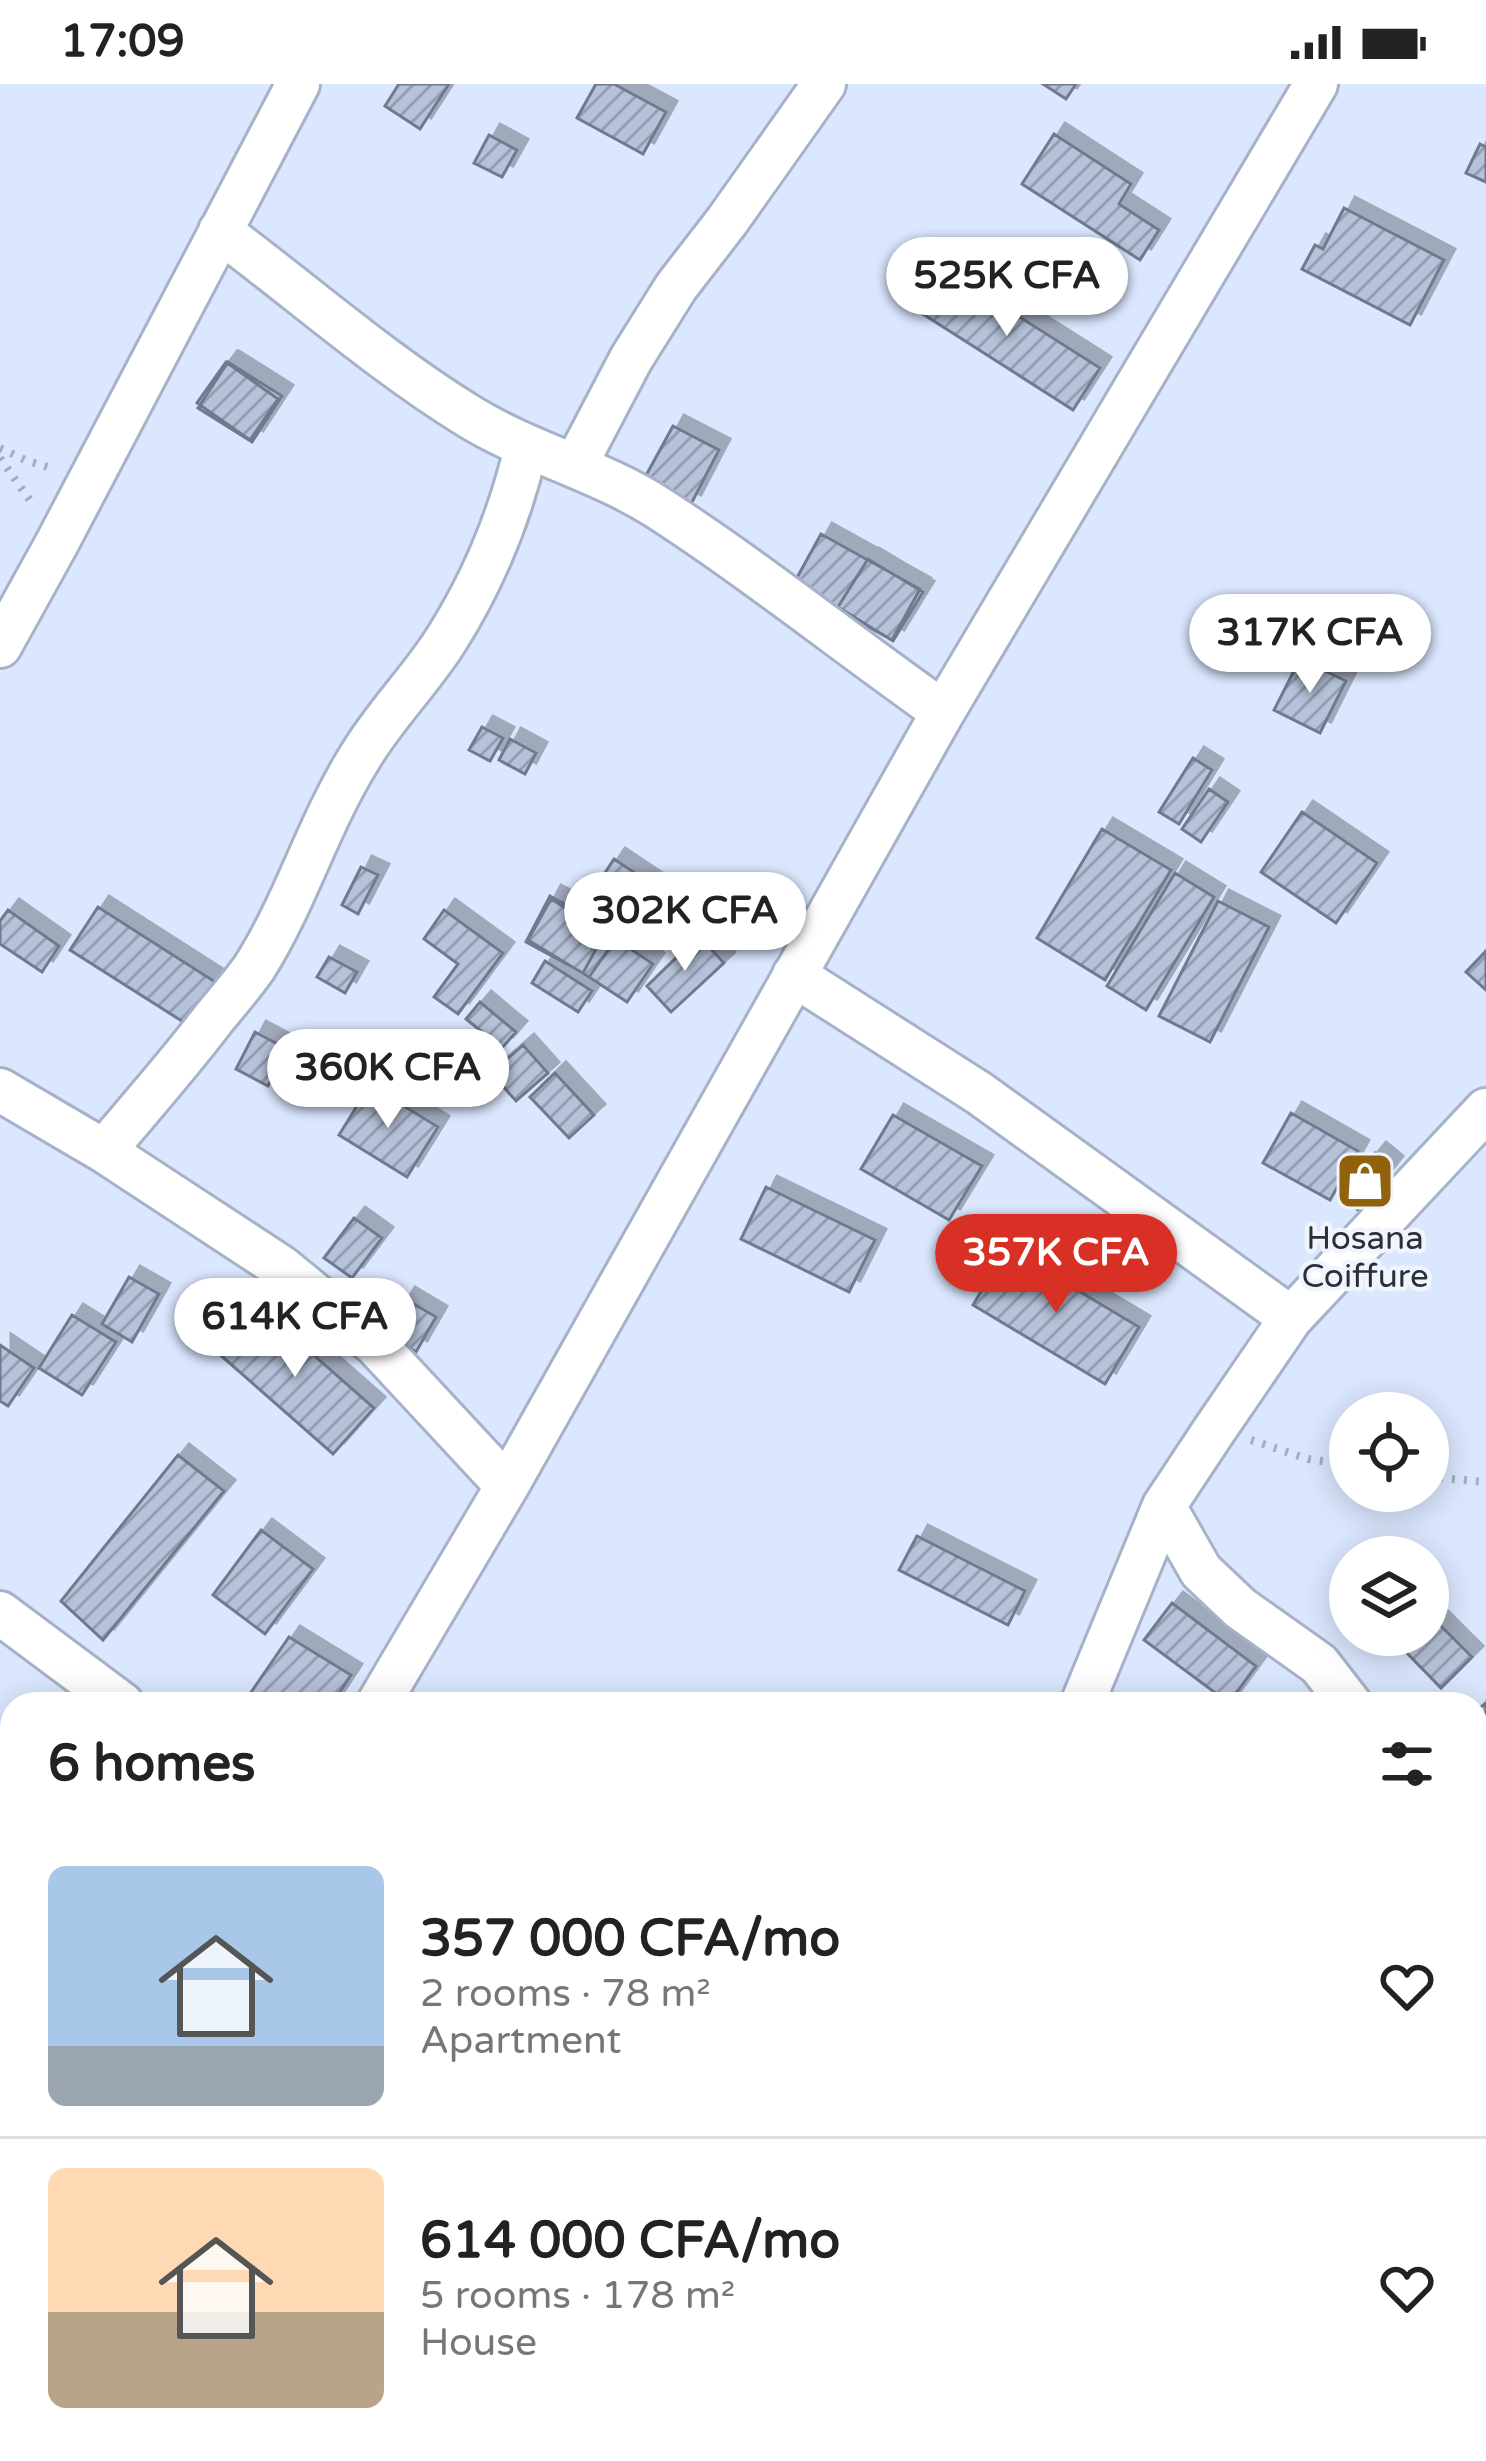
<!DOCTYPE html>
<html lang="en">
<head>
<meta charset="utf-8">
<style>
	body { margin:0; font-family:"Varela Round",sans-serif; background:#f2f2f2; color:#222; height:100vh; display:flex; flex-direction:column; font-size:45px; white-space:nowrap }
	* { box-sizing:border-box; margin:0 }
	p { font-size:39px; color:#767676 }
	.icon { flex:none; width:66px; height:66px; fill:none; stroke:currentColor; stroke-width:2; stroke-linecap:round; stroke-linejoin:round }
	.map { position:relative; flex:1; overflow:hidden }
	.sheet { position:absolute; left:0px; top:1608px; width:1488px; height:771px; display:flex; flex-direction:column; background:#fff; border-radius:36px 36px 0 0; box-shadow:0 6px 30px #0003 }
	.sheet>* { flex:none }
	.buttons { position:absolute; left:1329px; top:1308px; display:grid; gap:24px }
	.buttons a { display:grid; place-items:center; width:120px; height:120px; border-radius:50%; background:#fff; box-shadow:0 6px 30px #0003; font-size:60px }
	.price { position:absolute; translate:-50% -102px; padding:0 27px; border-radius:42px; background:#fff; color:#222; font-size:39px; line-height:78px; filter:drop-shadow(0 3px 6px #0008) }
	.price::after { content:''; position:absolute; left:50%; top:72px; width:36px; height:27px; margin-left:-18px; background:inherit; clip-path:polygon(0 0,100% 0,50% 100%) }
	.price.on { background:#d93025; color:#fff }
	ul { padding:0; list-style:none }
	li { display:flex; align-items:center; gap:36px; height:300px; padding:0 48px }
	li+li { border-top:3px solid #e0e0e0 }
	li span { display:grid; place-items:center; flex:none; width:336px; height:240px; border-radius:18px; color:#555 }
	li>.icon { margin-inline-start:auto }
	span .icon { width:144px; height:144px; fill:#fffc; stroke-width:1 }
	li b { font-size:51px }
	h2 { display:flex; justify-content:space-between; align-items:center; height:144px; padding:0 48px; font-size:51px }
	.status { display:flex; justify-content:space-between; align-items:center; height:84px; padding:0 60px; background:#fff; direction:ltr }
	.status svg { height:33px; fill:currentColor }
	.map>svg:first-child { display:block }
</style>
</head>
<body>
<div class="status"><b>17:09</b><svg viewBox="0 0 49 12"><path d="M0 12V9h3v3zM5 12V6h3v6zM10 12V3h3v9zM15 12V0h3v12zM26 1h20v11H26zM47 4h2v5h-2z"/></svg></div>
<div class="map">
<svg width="1486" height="2377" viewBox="0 0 1486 2377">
	<defs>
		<pattern id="building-hatch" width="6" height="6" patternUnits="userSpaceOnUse" patternTransform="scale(3)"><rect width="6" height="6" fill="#b6c2d9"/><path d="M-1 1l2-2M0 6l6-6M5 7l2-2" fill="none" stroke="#949eb1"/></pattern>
		<filter id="shadow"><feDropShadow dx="11" dy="-11" stdDeviation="0" flood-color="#0004"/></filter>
	</defs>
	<rect width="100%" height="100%" fill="#dae7fe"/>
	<path fill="url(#building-hatch)" stroke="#6f7a8f" stroke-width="3" filter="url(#shadow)" d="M 399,0 L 449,0 L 420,45 L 385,22 Z
		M 596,0 L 614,0 L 666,28 L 643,70 L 577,34 Z
		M 1043,0 L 1076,0 L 1066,15 Z
		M 1054,50 L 1131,100 L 1119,120 L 1159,146 L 1140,176 L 1022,100 Z
		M 489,51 L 517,66 L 502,93 L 474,79 Z
		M 1480,60 L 1486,63 L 1486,98 L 1466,89 Z
		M 1344,124 L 1444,176 L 1410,241 L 1302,185 L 1315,161 L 1323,165 Z
		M 941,183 L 1100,284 L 1073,326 L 915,225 Z
		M 226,278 L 278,315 L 250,356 L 197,319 Z
		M 228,278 L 282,312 L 252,358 L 198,324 Z
		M 673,342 L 719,366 L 690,422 L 643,397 Z
		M 821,450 L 920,505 L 892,556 L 793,501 Z
		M 868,475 L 923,508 L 893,557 L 838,523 Z
		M 1300,575 L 1346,597 L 1320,649 L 1274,626 Z
		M 482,643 L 503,654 L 490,677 L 469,666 Z
		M 510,655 L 536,669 L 525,690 L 499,676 Z
		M 1193,674 L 1212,686 L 1179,740 L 1159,728 Z
		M 1209,705 L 1228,718 L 1201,758 L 1182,745 Z
		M 1302,728 L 1377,779 L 1336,839 L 1261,788 Z
		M 1102,745 L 1171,786 L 1105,896 L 1037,854 Z
		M 614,775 L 674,815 L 657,840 L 597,801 Z
		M 361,783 L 378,791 L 358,830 L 342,821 Z
		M 1175,789 L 1214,813 L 1146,926 L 1107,902 Z
		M 550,812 L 608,843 L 583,889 L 526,858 Z
		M 551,815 L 616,855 L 589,893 L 528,856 Z
		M 1218,817 L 1269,843 L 1210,958 L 1159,932 Z
		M 98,823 L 223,903 L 196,946 L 70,866 Z
		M 8,826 L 59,862 L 42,888 L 0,860 L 0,837 Z
		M 444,826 L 503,869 L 458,930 L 434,913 L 458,880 L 424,855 Z
		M 699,852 L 724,879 L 671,928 L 647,902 Z
		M 616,855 L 653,880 L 627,918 L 589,893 Z
		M 1486,867 L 1486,906 L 1466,888 Z
		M 329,873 L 357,888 L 345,909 L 317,893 Z
		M 545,877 L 592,907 L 578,928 L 532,899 Z
		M 480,918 L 516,948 L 502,964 L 466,935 Z
		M 255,948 L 287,965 L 268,1002 L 236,985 Z
		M 523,961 L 548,989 L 516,1017 L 491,989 Z
		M 555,989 L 594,1031 L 569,1054 L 530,1013 Z
		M 370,1001 L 438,1043 L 407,1093 L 339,1051 Z
		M 1291,1029 L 1358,1067 L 1330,1116 L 1263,1079 Z
		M 893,1031 L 982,1082 L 949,1136 L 861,1085 Z
		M 1375,1069 L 1392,1083 L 1358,1126 L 1340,1112 Z
		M 766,1103 L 875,1156 L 849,1208 L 741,1155 Z
		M 354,1134 L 382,1154 L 352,1194 L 324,1174 Z
		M 1007,1164 L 1139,1243 L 1105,1300 L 973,1221 Z
		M 129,1193 L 159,1210 L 132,1258 L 102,1240 Z
		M 404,1214 L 436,1233 L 416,1268 L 384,1248 Z
		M 258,1222 L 374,1324 L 333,1370 L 217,1268 Z
		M 72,1231 L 116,1258 L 82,1311 L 39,1284 Z
		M 0,1261 L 34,1284 L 8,1322 L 0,1317 Z
		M 178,1371 L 224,1407 L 103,1556 L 61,1517 Z
		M 261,1446 L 313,1485 L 265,1550 L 213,1511 Z
		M 917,1452 L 1025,1507 L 1008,1541 L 899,1486 Z
		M 1172,1519 L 1256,1582 L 1229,1619 L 1144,1556 Z
		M 1437,1538 L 1472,1573 L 1441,1604 L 1406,1568 L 1423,1551 L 1428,1551 L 1428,1546 Z
		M 289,1553 L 351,1591 L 332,1620 L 243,1620 Z
		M 1486,1619 L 1486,1670 L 1476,1678 L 1476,1627 Z
		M 12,1708 L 12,1774 L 0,1766 L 0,1726 Z
		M 12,2322 L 12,2367 L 38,2367 L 33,2377 L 14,2377 L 0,2369 L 0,2344 Z"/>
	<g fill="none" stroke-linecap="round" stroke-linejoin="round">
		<defs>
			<path id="pedestrian" d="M 0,2132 L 12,2122"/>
			<path id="minor" d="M 220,147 C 303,209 382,279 470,333 C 531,370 600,386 660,425 C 757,488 848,561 943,628
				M 576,380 L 631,275 L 676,203 L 727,137 L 824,0
				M 0,562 L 57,459 L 298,0
				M 794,891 L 979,1009 L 1291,1234
				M 0,1006 L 104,1067 L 281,1183 L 375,1260 L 507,1402
				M 104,1067 C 141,1023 179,980 214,934 C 227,918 242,901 254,884 C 296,818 318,740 360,673 C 385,631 420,597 446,556 C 484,496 510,432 526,364
				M 1164,1422 L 1201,1487 L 1240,1524 L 1319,1580 L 1350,1620
				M 0,1529 L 122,1620
				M 378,1620 L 507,1402 L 943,628 L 1316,0
				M 1082,1620 L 1164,1422 L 1215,1345 L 1291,1234 L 1486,1026
				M 1476,1772 L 1486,1778
				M 1476,2013 L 1486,2006
				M 0,2224 L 12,2207
				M 689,2367 L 708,2377
				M 851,2377 L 853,2367
				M 1454,2377 L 1468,2367"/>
		</defs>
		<use href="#pedestrian" stroke="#a6b2c8" stroke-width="36"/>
		<use href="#minor" stroke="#a6b2c8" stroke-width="48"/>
		<path stroke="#a3aec1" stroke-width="8" stroke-dasharray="3 9" stroke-linecap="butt" d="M 0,364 L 25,376 L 54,385
			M 0,374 L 34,422
			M 1251,1356 L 1308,1375 L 1350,1381
			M 1428,1393 L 1486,1398
			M 1358,2367 L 1368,2377"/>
		<use href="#pedestrian" stroke="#fff" stroke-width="30"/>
		<use href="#minor" stroke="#fff" stroke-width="42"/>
	</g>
	<defs>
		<symbol id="shop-square" viewBox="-11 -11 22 22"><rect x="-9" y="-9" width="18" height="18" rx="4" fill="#91620d" stroke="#eff4fd"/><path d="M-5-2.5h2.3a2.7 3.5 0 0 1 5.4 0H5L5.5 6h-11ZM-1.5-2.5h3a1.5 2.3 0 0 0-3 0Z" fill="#fff"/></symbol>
	</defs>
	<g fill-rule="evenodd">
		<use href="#shop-square" x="1332" y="1064" width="66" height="66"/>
	</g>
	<g text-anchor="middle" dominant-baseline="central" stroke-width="9" stroke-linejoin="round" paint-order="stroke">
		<g font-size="33" fill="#2a2f38" stroke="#eff4fd">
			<text x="1365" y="1154">Hosana<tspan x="1365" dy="38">Coiffure</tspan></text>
		</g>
	</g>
</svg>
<div class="buttons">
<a><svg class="icon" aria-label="locate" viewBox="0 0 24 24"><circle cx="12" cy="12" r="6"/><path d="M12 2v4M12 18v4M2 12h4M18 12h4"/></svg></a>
<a><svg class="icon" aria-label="layers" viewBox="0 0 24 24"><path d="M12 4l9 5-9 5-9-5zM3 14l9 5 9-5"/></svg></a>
</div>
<b class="price" style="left:1007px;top:255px">525K CFA</b>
<b class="price" style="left:1310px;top:612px">317K CFA</b>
<b class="price" style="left:685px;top:890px">302K CFA</b>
<b class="price" style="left:388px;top:1047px">360K CFA</b>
<b class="price on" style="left:1056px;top:1232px">357K CFA</b>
<b class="price" style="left:295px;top:1296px">614K CFA</b>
<section class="sheet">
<h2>6 homes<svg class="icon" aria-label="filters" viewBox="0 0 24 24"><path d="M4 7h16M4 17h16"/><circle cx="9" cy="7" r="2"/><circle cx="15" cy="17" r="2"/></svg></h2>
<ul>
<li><span style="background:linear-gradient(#a9c7e8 75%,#9aa5b1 0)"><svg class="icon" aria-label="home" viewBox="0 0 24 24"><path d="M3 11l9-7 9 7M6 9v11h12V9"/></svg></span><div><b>357 000 CFA/mo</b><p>2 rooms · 78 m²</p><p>Apartment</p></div><svg class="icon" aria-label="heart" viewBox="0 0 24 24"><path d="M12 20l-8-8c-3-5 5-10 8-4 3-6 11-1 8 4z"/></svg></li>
<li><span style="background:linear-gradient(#ffd9b3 60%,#b9a48a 0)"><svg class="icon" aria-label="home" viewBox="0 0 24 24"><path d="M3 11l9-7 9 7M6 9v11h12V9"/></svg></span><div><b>614 000 CFA/mo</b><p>5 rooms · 178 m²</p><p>House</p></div><svg class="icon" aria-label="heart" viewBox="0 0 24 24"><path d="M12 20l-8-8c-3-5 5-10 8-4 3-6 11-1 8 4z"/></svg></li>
</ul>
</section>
</div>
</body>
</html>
